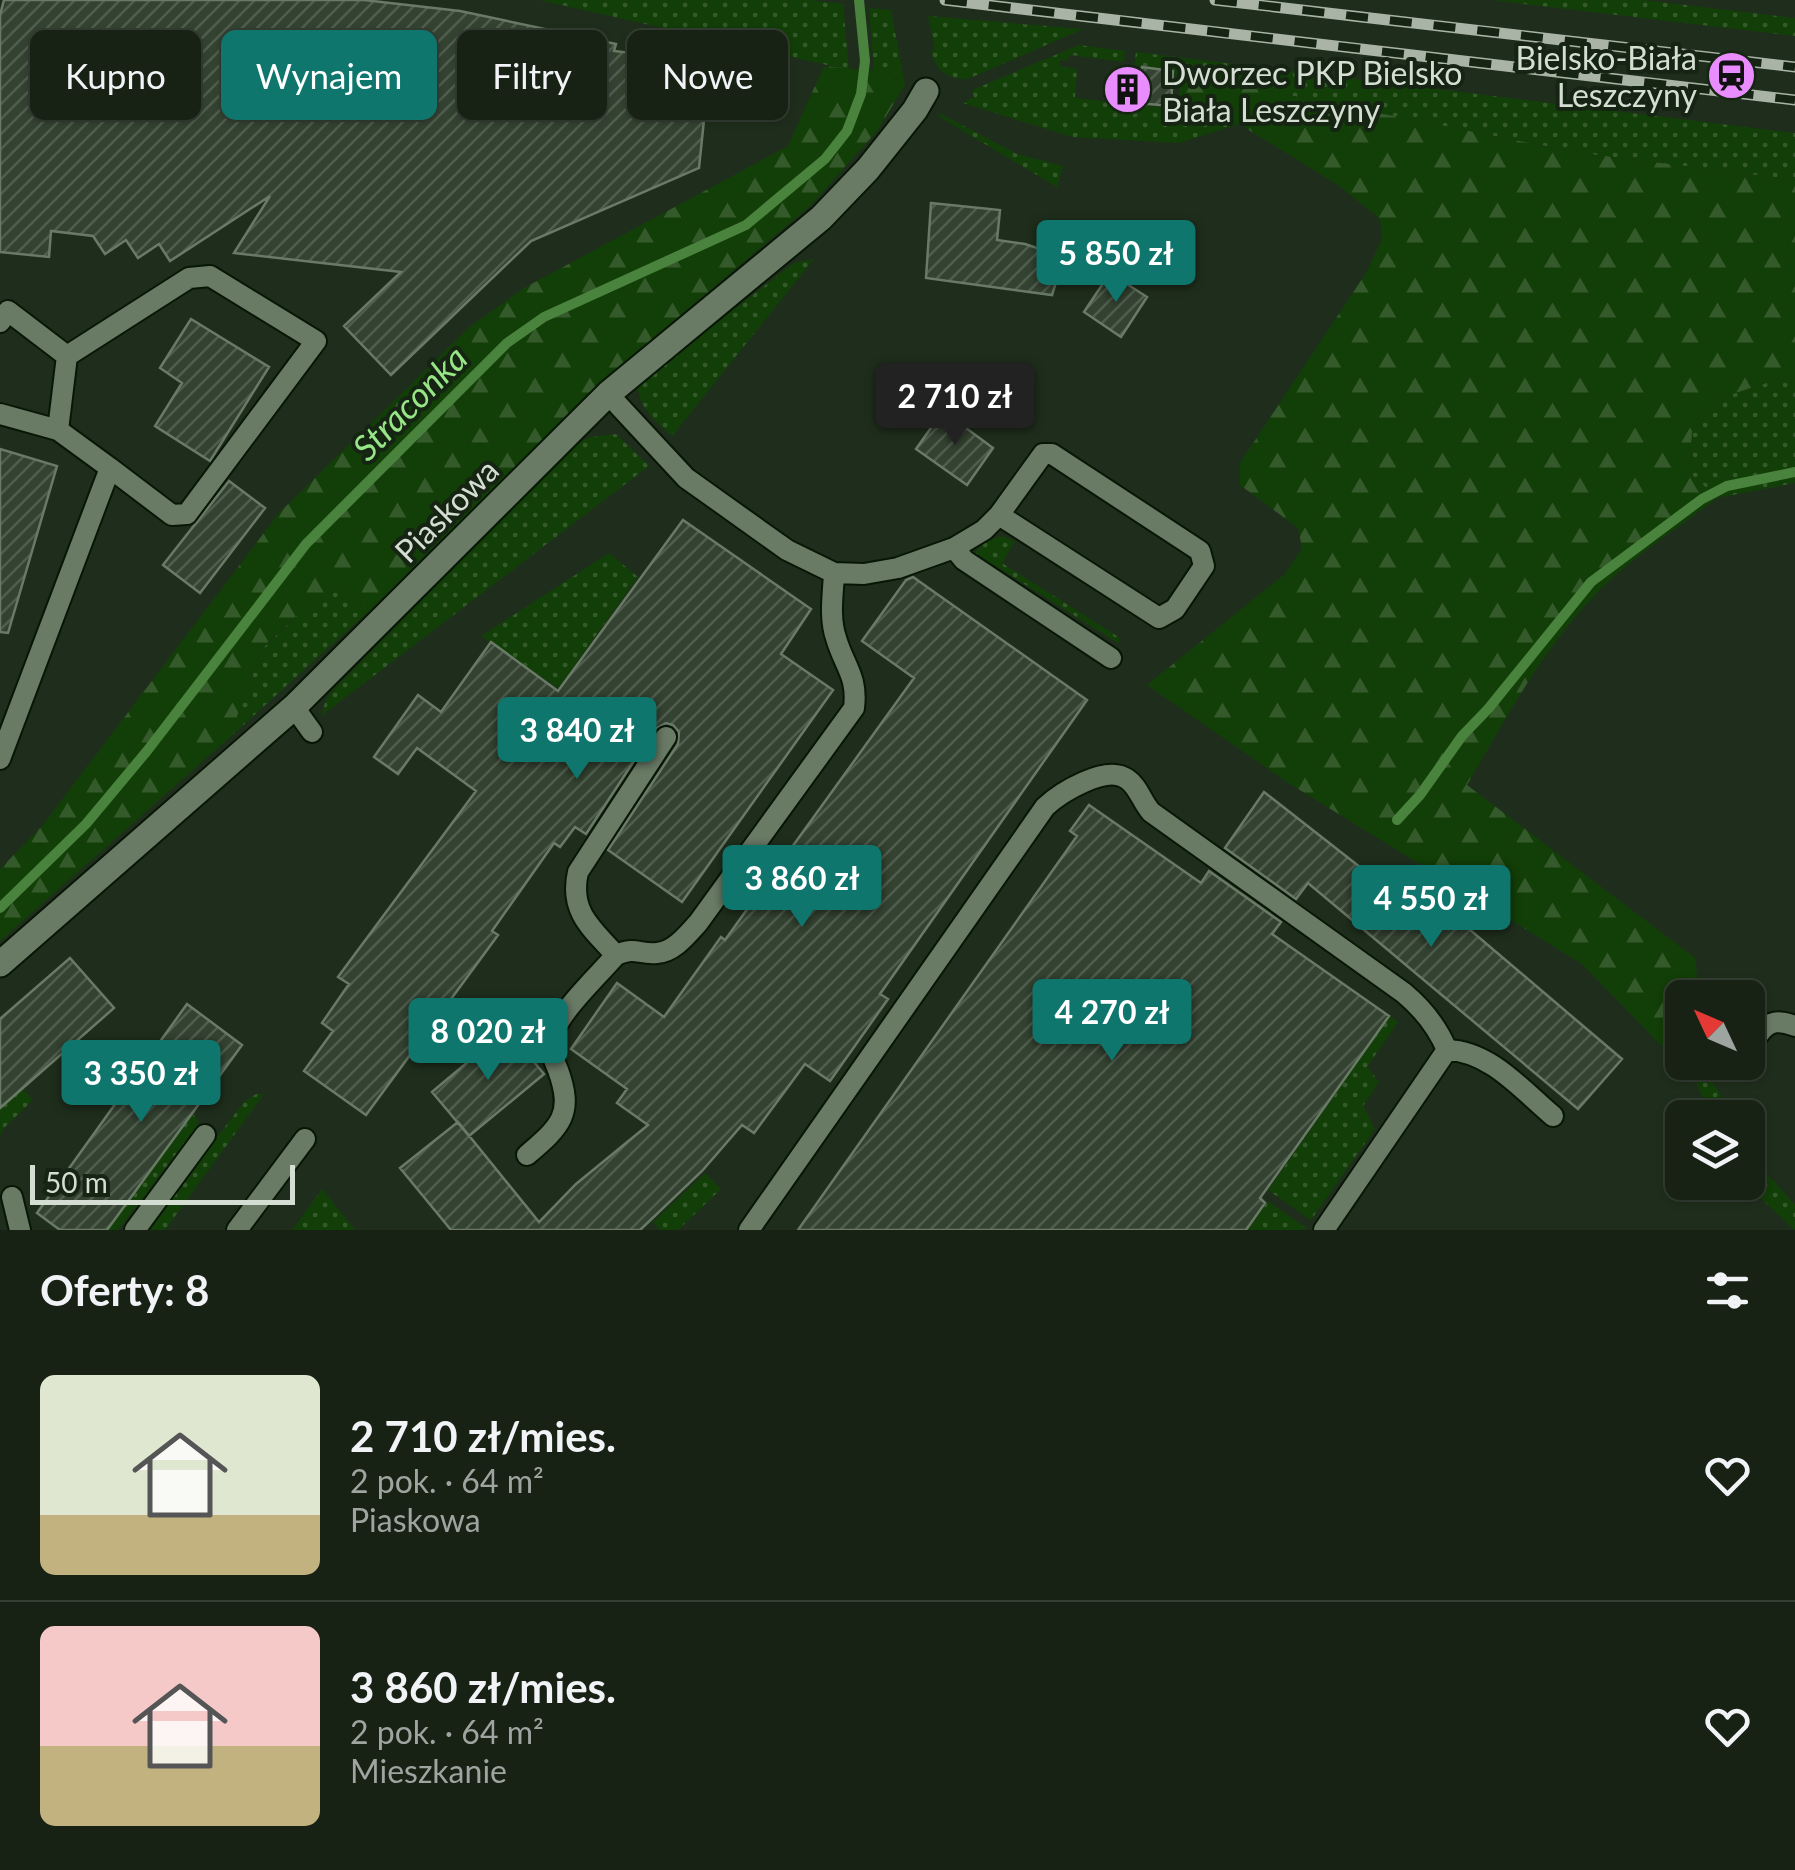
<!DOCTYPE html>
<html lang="pl">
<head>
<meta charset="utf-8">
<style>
	body { margin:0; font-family:Lato,sans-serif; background:#202a1e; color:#f1f3f6; height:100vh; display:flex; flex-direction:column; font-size:38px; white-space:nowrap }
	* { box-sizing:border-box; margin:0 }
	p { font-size:32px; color:#9ea4a0 }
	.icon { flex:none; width:55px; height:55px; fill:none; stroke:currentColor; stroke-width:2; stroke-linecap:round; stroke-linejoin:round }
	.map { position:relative; height:1230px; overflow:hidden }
	.drawer { display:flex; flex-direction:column; background:#172215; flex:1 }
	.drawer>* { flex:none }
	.top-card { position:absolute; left:30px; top:30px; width:1000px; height:90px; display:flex; gap:20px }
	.needle { width:65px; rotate:314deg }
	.buttons { position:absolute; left:1665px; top:980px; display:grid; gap:20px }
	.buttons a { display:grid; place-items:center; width:100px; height:100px; border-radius:15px; background:#172215; box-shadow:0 2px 8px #0004,0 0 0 2px #363f34; font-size:50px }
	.scale { position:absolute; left:30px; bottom:25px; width:265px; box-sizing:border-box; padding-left:10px; border:5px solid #d5ded3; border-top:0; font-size:28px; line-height:35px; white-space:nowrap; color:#d5ded3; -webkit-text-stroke:8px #162413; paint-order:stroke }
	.price { position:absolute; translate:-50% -85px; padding:0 22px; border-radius:10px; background:#0f766e; color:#fff; font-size:32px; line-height:65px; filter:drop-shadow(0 2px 5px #0008) }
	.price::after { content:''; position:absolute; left:50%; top:60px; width:30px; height:22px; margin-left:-15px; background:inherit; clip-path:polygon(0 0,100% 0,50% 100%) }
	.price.current { background:#222; color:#fff }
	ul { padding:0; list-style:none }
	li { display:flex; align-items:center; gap:30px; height:250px; padding:0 40px }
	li+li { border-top:2px solid #363f34 }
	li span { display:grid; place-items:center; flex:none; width:280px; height:200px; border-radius:15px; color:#555 }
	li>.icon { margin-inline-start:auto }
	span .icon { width:120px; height:120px; fill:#fffc; stroke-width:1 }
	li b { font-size:42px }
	h2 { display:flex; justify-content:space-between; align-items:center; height:120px; padding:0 40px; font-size:42px }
	.pill { padding:0 35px; border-radius:15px; background:#172215; box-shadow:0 2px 8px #0004,0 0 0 2px #363f34; font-size:35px; line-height:90px }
	.pill.current { background:#0f766e; color:#fff }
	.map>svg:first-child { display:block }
</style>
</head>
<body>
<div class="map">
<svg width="1795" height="1230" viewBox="0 0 1795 1230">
	<defs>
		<pattern id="grass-dots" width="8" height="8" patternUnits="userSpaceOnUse" patternTransform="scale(2.5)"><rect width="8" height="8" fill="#123e07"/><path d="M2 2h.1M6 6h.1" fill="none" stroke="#34592a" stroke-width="1.8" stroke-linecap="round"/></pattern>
		<pattern id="forest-firs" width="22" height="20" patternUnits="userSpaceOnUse" patternTransform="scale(2.5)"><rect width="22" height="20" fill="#123e07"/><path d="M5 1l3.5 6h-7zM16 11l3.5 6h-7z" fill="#34592a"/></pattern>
		<pattern id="building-hatch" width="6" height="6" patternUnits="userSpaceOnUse" patternTransform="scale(2.5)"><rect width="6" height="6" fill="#344331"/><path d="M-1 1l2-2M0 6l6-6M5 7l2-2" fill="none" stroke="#505e4e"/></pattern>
	</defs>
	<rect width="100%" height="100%" fill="#1f2e1c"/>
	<path fill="url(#grass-dots)" d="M 539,0 L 809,0 L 843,4 L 849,70 Z
		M 1491,0 L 1643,0 L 1795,18 L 1795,36 Z
		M 869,8 L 891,10 L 903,74 L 874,72 Z
		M 928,16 L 1083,29 L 968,79 C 948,80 935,70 931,51 L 935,49 Z
		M 1079,45 L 1125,51 L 1123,62 L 1071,55 L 1065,61 L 1060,60 L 1059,66 L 1077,69 L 1075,98 L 1176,109 L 1178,105 L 1239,124 L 1179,143 L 1072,137 L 963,103 L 974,97 L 972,90 Z
		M 1136,52 L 1795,133 L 1795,180 L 1581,153 L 1176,73 L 1175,70 L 1134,65 Z
		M 941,114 L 1017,154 L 1063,166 L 1057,187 L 938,116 Z
		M 814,259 L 672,436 C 657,423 636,405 638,384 L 794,263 Z
		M 1785,377 L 1795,380 L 1795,483 L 1717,498 L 1689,472 L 1692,432 L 1720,398 Z
		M 616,434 L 649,466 L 321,716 L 326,699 L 335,688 L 579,442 L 591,437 Z
		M 1003,536 L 1015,541 L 1002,563 L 1120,638 L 1118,643 L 975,553 L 985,541 Z
		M 609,553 L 638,577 L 558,688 L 481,636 Z
		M 341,586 L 369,611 L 229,738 L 262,649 L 319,595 Z
		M 1390,1016 L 1398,1022 L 1367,1067 L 1379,1082 L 1363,1106 L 1375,1129 L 1311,1220 L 1268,1190 Z
		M 1706,1071 L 1734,1117 L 1712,1117 L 1695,1080 Z
		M 22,1088 L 33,1100 L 2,1130 L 0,1137 L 0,1108 Z
		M 256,1094 L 264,1094 L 165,1230 L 145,1230 L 245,1101 Z
		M 192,1113 L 199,1122 L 196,1128 L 118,1230 L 107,1230 Z
		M 1748,1140 L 1768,1175 L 1795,1205 L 1795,1230 L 1744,1183 L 1748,1182 Z
		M 705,1173 L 721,1189 L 678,1230 L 660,1230 L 653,1222 Z
		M 322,1189 L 355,1230 L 292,1230 Z
		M 1268,1201 L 1306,1228 L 1304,1230 L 1248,1230 Z"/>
	<path fill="url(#forest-firs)" d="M 824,66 L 903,74 L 905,85 L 877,131 L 811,205 L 598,385 L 369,611 L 341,586 L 319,595 L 262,648 L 229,738 L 0,941 L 0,869 L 42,826 L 279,513 L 471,326 L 524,288 L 788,146 Z
		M 1176,73 L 1581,153 L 1795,180 L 1795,380 L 1785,377 L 1720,398 L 1692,432 L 1689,472 L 1717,498 C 1680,527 1628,560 1596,594 C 1542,650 1506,718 1467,785 L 1695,958 L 1699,997 L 1682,998 L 1682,1062 L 1705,1063 L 1706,1071 L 1695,1080 L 1582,964 L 1290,784 L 1147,685 L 1285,574 L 1302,548 L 1298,528 L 1240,485 L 1240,463 L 1366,273 L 1382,239 L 1380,219 L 1338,185 L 1239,124 L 1178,105 L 1180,82 L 1174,80 Z"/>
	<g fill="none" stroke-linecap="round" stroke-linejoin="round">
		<path stroke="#49833d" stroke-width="10" d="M 1397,820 L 1420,795 L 1462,736 L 1488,709 L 1591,582 L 1702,499 L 1727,486 L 1795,472
			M 0,908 L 86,824 L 147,751 L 306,544 L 507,343 L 544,317 L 746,225 L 825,159 L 847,131 L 861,94 L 865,61 L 859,0"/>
	</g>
	<path fill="url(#building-hatch)" stroke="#697a66" stroke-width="2.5" d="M 4,0 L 364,0 L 460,11 L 616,44 L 614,51 L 710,62 L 699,168 L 531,241 L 391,375 L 344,326 L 401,272 L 234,253 L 270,196 L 170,261 L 159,244 L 138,258 L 126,240 L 105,254 L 93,236 L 51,231 L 49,257 L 0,252 L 0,15 Z
		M 1142,67 L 1173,71 L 1171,106 L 1137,103 Z
		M 931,203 L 1000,210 L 997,240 L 1025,244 L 1064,257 L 1052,295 L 926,278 Z
		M 1110,273 L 1147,297 L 1121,337 L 1084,312 Z
		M 191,319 L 269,367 L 210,461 L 155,426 L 182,383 L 160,368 Z
		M 943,411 L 993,448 L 967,485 L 916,449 Z
		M 0,449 L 57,466 L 8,633 L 0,632 Z
		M 229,481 L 265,508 L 200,593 L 163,565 Z
		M 683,520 L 811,609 L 781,654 L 833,690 L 682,902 L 608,850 L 678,744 L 679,732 L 673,725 L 666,723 L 655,729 L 586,834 L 575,827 L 560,847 L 554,843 L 492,931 L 498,935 L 366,1115 L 304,1071 L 333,1031 L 322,1023 L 349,984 L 338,977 L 476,791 L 417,748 L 398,774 L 374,757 L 418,695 L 441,712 L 491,642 L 558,691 Z
		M 913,577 L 1087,700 L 880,994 L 888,999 L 830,1081 L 805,1064 L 754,1133 L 742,1125 L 702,1171 L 640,1230 L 451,1230 L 400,1168 L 458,1122 L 539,1222 L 576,1184 L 648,1125 L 617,1103 L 627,1089 L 571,1049 L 617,983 L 664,1017 L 721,937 L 725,940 L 914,678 L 862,641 L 906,580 Z
		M 1264,792 L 1388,889 L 1402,872 L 1622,1059 L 1578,1109 L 1308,883 L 1296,899 L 1225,848 Z
		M 1089,805 L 1201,883 L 1209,871 L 1281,922 L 1272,934 L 1389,1016 L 1260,1198 L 1265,1203 L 1246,1230 L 798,1230 L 1077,836 L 1070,831 Z
		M 70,958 L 114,1008 L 0,1108 L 0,1019 Z
		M 187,1004 L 242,1045 L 107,1230 L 60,1230 L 37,1213 Z
		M 507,1029 L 544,1074 L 469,1136 L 432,1092 Z"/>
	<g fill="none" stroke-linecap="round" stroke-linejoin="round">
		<defs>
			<path id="lane" d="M 0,322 L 8,311 L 67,356
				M 608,394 L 686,478 L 787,550 L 834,573 L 864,574 L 898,568 L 954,548 L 984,530 L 999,515 L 1043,454 L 1052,454 L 1200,551 L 1204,566 L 1175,609 L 1159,618 L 999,515
				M 0,414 L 58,430 L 110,468 L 0,759
				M 58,430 L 67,356 L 189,278 L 210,276 L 316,341 L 187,514 L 172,515 L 110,468
				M 954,548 L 964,560 L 1111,658
				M 294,707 L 312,732
				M 616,955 C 591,928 569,911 578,872 L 666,737
				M 1759,1034 C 1769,1020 1779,1020 1795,1026
				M 1447,1050 C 1490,1051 1522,1090 1553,1116
				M 527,1155 C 561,1126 574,1114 558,1070 C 554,1061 550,1050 551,1041 C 555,1015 599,975 616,955 C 636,946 639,955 657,953 C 674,952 687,935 698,923 L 854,708 C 858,676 844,666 836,638 C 829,617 833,595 834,573
				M 12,1197 L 20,1230
				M 135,1230 L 205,1135
				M 237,1230 L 305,1139
				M 749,1230 L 1045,807 C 1060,793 1106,764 1127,779 C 1138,786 1142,802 1151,812 L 1404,993 C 1423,1009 1437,1026 1447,1050 L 1324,1230"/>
			<path id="street" d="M 0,964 L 294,707 L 608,394 L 821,218 L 868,169 L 915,110 L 926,91"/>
		</defs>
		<use href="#lane" stroke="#081606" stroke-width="24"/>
		<use href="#street" stroke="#081606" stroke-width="29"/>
		<use href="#lane" stroke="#697a65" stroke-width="20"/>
		<use href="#street" stroke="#697a65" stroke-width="25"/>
		<defs>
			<path id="rail" d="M 945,0 L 1795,100
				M 1215,0 L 1795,67"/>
		</defs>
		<use href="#rail" stroke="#a9b4a7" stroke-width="11"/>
		<use href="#rail" stroke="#162413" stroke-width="8" stroke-dasharray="22" stroke-linecap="butt"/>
	</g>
	<defs>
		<symbol id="station-disc" viewBox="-11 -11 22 22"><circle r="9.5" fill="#e98dfe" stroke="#162413"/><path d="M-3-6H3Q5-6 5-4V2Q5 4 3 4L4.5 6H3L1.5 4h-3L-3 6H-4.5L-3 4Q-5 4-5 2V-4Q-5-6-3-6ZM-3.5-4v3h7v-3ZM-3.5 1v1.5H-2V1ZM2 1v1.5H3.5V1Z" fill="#111"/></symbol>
		<symbol id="building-disc" viewBox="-11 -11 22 22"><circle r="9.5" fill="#e98dfe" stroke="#162413"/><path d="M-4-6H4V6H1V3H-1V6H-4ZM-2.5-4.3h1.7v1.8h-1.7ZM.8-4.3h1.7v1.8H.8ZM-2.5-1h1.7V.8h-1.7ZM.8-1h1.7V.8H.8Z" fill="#111"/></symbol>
	</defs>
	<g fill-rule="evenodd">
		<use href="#station-disc" x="1704" y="48" width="55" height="55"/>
		<use href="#building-disc" x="1100" y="62" width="55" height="55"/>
	</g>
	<g text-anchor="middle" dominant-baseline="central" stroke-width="8" stroke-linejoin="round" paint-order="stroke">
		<g font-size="32" fill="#d5ded3" stroke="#162413" text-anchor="end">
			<text x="1697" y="57">Bielsko-Biała<tspan x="1697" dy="37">Leszczyny</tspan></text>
			<text x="1162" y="72" text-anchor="start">Dworzec PKP Bielsko<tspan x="1162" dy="37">Biała Leszczyny</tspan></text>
		</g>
		<g font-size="32" fill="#d5ded3" stroke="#162413">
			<text transform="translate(446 510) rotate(-45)">Piaskowa</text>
		</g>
		<g font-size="35" font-style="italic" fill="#97e586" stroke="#162413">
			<text transform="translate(409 402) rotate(-45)">Straconka</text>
		</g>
	</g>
</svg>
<div class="buttons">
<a><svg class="needle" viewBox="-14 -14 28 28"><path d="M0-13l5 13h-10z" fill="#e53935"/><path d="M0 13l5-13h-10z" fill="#9ea4a0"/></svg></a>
<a><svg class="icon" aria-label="layers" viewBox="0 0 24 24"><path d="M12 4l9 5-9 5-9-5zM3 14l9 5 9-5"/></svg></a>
</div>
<div class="scale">50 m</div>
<b class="price" style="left:1116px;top:305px">5 850 zł</b>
<b class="price current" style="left:955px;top:448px">2 710 zł</b>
<b class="price" style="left:577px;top:782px">3 840 zł</b>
<b class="price" style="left:802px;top:930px">3 860 zł</b>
<b class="price" style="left:1431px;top:950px">4 550 zł</b>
<b class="price" style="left:1112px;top:1064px">4 270 zł</b>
<b class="price" style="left:488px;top:1083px">8 020 zł</b>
<b class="price" style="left:141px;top:1125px">3 350 zł</b>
<div class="top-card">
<a class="pill">Kupno</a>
<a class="pill current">Wynajem</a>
<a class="pill">Filtry</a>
<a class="pill">Nowe</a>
</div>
</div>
<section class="drawer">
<h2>Oferty: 8<svg class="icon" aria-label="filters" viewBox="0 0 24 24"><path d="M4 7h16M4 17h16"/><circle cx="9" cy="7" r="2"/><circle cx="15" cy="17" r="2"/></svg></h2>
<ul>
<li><span style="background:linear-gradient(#dfe7d0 70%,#c2b280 0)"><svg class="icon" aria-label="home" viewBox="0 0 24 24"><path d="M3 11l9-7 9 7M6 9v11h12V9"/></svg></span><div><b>2 710 zł/mies.</b><p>2 pok. · 64 m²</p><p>Piaskowa</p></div><svg class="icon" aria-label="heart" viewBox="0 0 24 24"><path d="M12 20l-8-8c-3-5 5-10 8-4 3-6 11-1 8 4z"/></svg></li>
<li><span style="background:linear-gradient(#f6c9c9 60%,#c2b280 0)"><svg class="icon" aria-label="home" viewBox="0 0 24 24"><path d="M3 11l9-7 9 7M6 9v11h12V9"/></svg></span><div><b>3 860 zł/mies.</b><p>2 pok. · 64 m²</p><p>Mieszkanie</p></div><svg class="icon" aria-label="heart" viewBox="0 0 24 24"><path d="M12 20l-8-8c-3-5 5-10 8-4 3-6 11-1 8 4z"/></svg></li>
</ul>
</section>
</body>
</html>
